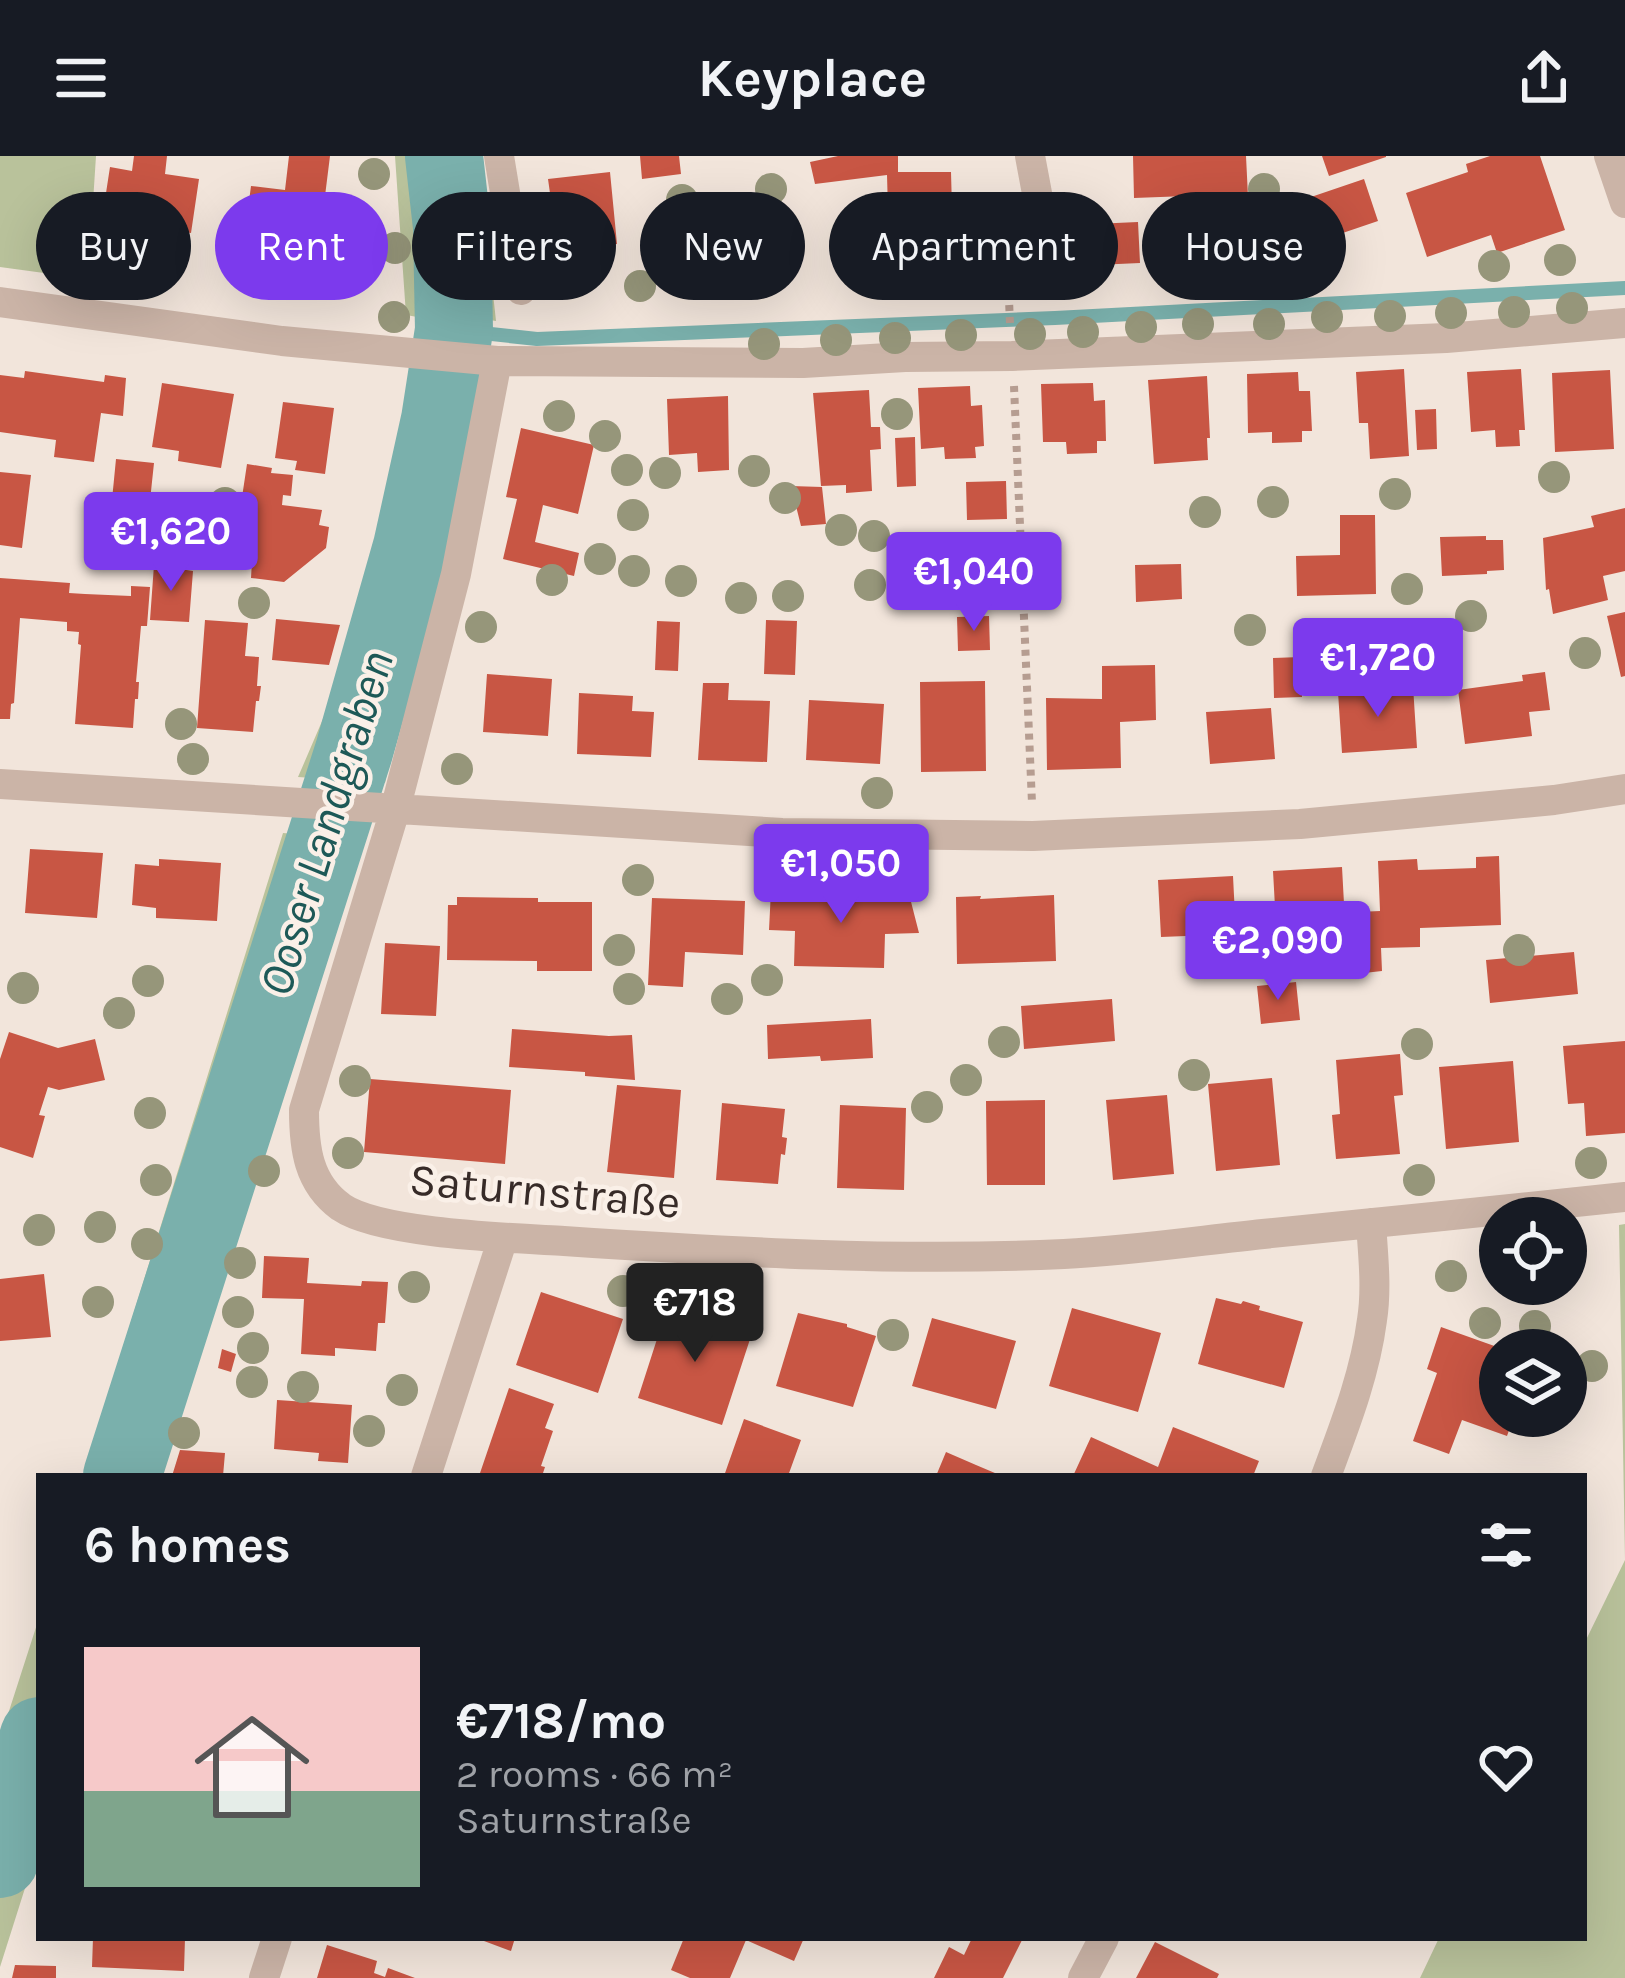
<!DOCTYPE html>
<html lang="en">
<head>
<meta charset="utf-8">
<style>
	body { margin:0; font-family:Karla,sans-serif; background:#20242c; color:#f1f3f6; height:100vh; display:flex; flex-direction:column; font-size:45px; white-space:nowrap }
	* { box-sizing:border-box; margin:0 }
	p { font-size:39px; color:#9ea1a6 }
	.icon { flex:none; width:66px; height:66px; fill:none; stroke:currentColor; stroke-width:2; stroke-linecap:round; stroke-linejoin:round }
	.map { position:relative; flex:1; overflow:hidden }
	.details { position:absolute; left:36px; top:1317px; width:1551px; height:468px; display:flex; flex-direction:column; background:#171b24; border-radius:0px; box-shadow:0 12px 48px #0002 }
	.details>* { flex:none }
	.guide { position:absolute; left:36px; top:36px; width:1554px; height:108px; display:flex; gap:24px }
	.tools { position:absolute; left:1479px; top:1041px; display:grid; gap:24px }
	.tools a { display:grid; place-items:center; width:108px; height:108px; border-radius:50%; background:#171b24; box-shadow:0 12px 48px #0002; font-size:60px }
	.price { position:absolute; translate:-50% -102px; padding:0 27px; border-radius:12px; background:#7c3aed; color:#fff; font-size:39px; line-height:78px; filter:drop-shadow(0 3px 6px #0008) }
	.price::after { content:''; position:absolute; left:50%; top:72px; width:36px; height:27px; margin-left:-18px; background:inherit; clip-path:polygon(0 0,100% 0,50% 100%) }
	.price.current { background:#222; color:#fff }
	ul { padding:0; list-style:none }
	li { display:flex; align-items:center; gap:36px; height:300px; padding:0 48px }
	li+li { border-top:3px solid #363941 }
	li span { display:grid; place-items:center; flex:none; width:336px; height:240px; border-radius:0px; color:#555 }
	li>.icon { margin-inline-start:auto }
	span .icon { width:144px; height:144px; fill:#fffc; stroke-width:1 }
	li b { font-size:51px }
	h2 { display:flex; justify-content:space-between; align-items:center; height:144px; padding:0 48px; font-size:51px }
	.pill { padding:0 42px; border-radius:54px; background:#171b24; box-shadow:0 12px 48px #0002; font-size:42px; line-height:108px }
	.pill.current { background:#7c3aed; color:#fff }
	header { display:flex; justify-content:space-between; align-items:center; height:156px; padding:0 48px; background:#171b24; font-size:54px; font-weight:700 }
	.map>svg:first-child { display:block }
</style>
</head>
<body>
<header><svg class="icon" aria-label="menu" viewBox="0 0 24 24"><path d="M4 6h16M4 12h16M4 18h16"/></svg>Keyplace<svg class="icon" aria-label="share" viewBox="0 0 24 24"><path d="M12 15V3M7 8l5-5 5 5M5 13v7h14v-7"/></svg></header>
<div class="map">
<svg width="1625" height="1822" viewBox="0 0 1625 1822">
	<rect width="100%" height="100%" fill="#f2e5db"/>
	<path fill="#b9c29b" d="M 0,0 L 96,0 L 88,123 L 0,111 Z
		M 395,0 L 429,0 L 440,165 L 406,159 Z
		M 461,0 L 478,0 L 496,165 L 478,162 L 467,144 Z
		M 409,224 L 468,227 L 385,627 L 298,621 C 325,559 352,497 370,432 C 388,363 398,293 409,224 Z
		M 283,677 L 358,683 L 156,1320 L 83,1320 Z
		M 1625,1068 L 1625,1403 L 1619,1069 Z
		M 1625,1404 L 1625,1822 L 1420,1822 L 1439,1782 L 1584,1782 L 1584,1488 Z
		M 39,1462 L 39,1688 L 0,1811 L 0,1583 Z"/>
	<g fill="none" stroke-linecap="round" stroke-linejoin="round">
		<path stroke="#7ab0ac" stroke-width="14" d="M 454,174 L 537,183 L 1055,162 L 1625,132"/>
		<path stroke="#7ab0ac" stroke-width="78" d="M 122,1320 L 354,595 L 412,391 L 440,264 L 454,174 L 452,71 L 444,0
			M 0,1703 L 39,1580"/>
	</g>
	<path fill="#c85644" d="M 134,0 L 167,0 L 165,18 L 199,23 L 191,77 L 160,72 L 160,76 L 140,73 L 140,69 L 102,63 L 110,11 L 132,15 Z
		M 289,0 L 330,0 L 325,40 L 360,44 L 353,98 L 244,84 L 251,30 L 285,34 Z
		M 640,0 L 679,0 L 681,18 L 642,23 Z
		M 838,0 L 898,0 L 898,16 L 951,16 L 953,89 L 889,91 L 887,19 L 815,28 L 810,6 Z
		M 1133,0 L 1246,0 L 1249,61 L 1214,62 L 1213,39 L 1134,42 Z
		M 1322,0 L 1386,0 L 1386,1 L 1329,20 Z
		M 1490,0 L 1540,0 L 1565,74 L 1497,97 L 1491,79 L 1427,101 L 1406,37 L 1468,16 L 1466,8 Z
		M 610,16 L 617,88 L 558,94 L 548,23 Z
		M 1364,23 L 1378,65 L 1325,83 L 1311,41 Z
		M 1138,66 L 1140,107 L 1096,109 L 1094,68 Z
		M 1404,213 L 1409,300 L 1370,303 L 1368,267 L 1359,267 L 1356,216 Z
		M 1521,213 L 1525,274 L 1519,274 L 1520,290 L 1496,291 L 1495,274 L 1471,276 L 1467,216 Z
		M 1610,214 L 1614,293 L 1555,296 L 1552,217 Z
		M 25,215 L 104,226 L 105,219 L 126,222 L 123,260 L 101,257 L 94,306 L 54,301 L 56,284 L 0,276 L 0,219 L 24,222 Z
		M 1298,216 L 1299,235 L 1310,235 L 1312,275 L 1302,275 L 1302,286 L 1272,287 L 1272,276 L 1248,277 L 1247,218 Z
		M 1207,220 L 1210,282 L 1207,282 L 1208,304 L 1154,308 L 1148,224 Z
		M 162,227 L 234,238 L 221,312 L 178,305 L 179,295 L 152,291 Z
		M 1093,227 L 1094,245 L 1105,244 L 1106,285 L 1097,285 L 1097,297 L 1067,298 L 1066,286 L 1043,286 L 1041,228 Z
		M 970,230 L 971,250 L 982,249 L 984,290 L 975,291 L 976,302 L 945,303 L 944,291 L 921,293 L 918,232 Z
		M 869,234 L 871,271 L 880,271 L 881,293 L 870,294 L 872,335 L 846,337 L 846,329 L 821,330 L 813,237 Z
		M 728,240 L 729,314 L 698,316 L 697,297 L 669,299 L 667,243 Z
		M 283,246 L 334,252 L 325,318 L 295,314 L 297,305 L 275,302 Z
		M 1436,253 L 1437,293 L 1417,294 L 1415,254 Z
		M 521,272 L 594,289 L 578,358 L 543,349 L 535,386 L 579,397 L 574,420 L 503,403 L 517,343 L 506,341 Z
		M 915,281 L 916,330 L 897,331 L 895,282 Z
		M 116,303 L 154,307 L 149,354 L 145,353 L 143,373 L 126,371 L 123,396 L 107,395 Z
		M 247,308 L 272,312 L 271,317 L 293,319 L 291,340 L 283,339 L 282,349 L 322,354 L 319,369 L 329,371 L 326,392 L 284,426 L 251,422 L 254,370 L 238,368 Z
		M 0,316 L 31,319 L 22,392 L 0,389 Z
		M 1006,325 L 1007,363 L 967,364 L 966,326 Z
		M 791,330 L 822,331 L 826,368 L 801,370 Z
		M 1625,352 L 1625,415 L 1603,420 L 1608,444 L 1553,458 L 1549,433 L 1546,434 L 1543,382 L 1594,371 L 1591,360 Z
		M 1340,359 L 1375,359 L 1376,438 L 1297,440 L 1296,400 L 1340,399 Z
		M 1486,380 L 1486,384 L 1503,384 L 1504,414 L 1487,415 L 1487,418 L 1442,420 L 1440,381 Z
		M 1181,408 L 1182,443 L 1136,446 L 1135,409 Z
		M 154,409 L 193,415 L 189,466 L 150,464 Z
		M 0,422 L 70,427 L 69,437 L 85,438 L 131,440 L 131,430 L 150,431 L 147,470 L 141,470 L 136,526 L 139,526 L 138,543 L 135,543 L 133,572 L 75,568 L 81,489 L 78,488 L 79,476 L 67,475 L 67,466 L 20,462 L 14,547 L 11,548 L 10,563 L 0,563 Z
		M 1625,456 L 1625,520 L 1621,521 L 1607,460 Z
		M 989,460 L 990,494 L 958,495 L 957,461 Z
		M 276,463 L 340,469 L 329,509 L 272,504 Z
		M 205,464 L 248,467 L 245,500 L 259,501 L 257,530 L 261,530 L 259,545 L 256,545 L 253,576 L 197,572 Z
		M 766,464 L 797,465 L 795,519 L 764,518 Z
		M 657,465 L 680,466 L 678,515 L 655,514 Z
		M 1337,480 L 1339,534 L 1302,535 L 1302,541 L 1274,542 L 1273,502 L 1301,501 L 1300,482 Z
		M 1155,509 L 1156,564 L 1120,566 L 1121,612 L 1047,614 L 1046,542 L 1102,543 L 1102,510 Z
		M 1545,516 L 1550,554 L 1529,556 L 1532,580 L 1465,588 L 1458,534 L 1523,525 L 1522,519 Z
		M 487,518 L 552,523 L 548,580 L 483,576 Z
		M 985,525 L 986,615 L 921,616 L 920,526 Z
		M 703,527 L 729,527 L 728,544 L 770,545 L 767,606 L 698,604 Z
		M 1413,530 L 1417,592 L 1342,597 L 1338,536 Z
		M 579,537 L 633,540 L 632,555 L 654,556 L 651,601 L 577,598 Z
		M 809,544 L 884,548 L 880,608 L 806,604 Z
		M 1271,552 L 1275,603 L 1210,608 L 1206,556 Z
		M 30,693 L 103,697 L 97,762 L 25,757 Z
		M 1499,700 L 1501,769 L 1420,772 L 1420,791 L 1381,792 L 1382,815 L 1364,817 L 1358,756 L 1380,755 L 1378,705 L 1417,703 L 1418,714 L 1476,712 L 1476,701 Z
		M 159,703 L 221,707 L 217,765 L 156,762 L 156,752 L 132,749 L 135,708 L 159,710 Z
		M 1342,711 L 1345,766 L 1276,769 L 1273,715 Z
		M 1233,720 L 1237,799 L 1187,802 L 1186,780 L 1161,781 L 1158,724 Z
		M 771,734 L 828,738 L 828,734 L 840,734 L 855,735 L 854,739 L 886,740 L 909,738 L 919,777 L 885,778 L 884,812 L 794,810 L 795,775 L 769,774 Z
		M 1054,739 L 1056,805 L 957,808 L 956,741 L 981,740 L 980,743 Z
		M 457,741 L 538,742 L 538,746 L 592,746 L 592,815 L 537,815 L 537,805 L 447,804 L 448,749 L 457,749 Z
		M 652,742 L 745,745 L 743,799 L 685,796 L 683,831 L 648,829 Z
		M 385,787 L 440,790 L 436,860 L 381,858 Z
		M 1574,796 L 1578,838 L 1490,847 L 1486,804 Z
		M 1296,826 L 1300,864 L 1261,868 L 1257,830 Z
		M 1112,843 L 1115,885 L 1024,893 L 1021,850 Z
		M 871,863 L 873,902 L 821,905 L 820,900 L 768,903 L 767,869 Z
		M 512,873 L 609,880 L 632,879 L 635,924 L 585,920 L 585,916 L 509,911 Z
		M 9,876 L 58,892 L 95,883 L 105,924 L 59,934 L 48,931 L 39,959 L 45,960 L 33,1002 L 0,991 L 0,903 Z
		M 1625,885 L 1625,977 L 1586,980 L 1584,947 L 1568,948 L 1563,890 Z
		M 1400,898 L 1403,939 L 1394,940 L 1400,998 L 1336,1003 L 1332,959 L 1340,958 L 1336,904 Z
		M 1513,905 L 1519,986 L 1446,993 L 1439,911 Z
		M 1272,922 L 1280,1009 L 1216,1015 L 1208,928 Z
		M 370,923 L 511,934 L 505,1008 L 364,996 Z
		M 617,929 L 681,934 L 674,1022 L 607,1016 Z
		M 1167,939 L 1174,1018 L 1113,1024 L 1106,944 Z
		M 1045,944 L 1045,1029 L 987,1029 L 986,945 Z
		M 722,947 L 785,953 L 782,981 L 787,982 L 785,999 L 781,998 L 778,1028 L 716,1024 Z
		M 840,949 L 906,952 L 904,1034 L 837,1032 Z
		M 264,1100 L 309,1102 L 307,1127 L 361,1130 L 362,1125 L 388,1126 L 385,1167 L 378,1167 L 376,1195 L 335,1192 L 335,1200 L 301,1198 L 304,1143 L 262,1142 Z
		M 44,1118 L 51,1181 L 0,1185 L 0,1123 Z
		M 541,1136 L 623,1163 L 598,1237 L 516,1209 Z
		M 1216,1142 L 1241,1148 L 1243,1145 L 1260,1150 L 1259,1154 L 1303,1166 L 1284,1232 L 1198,1208 Z
		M 668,1149 L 752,1177 L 722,1269 L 638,1242 Z
		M 1072,1152 L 1161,1177 L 1138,1256 L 1049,1230 Z
		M 798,1157 L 847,1168 L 847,1171 L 876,1180 L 853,1251 L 776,1230 Z
		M 932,1162 L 1016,1185 L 996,1253 L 912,1230 Z
		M 1441,1171 L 1500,1192 L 1500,1260 L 1514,1260 L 1507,1280 L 1462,1264 L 1449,1298 L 1413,1285 L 1437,1217 L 1427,1213 Z
		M 222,1193 L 236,1198 L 231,1216 L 218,1212 Z
		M 509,1232 L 554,1248 L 545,1272 L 553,1275 L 541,1310 L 545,1311 L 542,1320 L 479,1320 Z
		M 277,1244 L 352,1249 L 348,1307 L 318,1305 L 319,1297 L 274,1293 Z
		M 744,1263 L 801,1284 L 788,1320 L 770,1318 L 769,1320 L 724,1320 Z
		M 1173,1271 L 1259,1305 L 1253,1320 L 1073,1320 L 1091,1281 L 1158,1311 Z
		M 180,1294 L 225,1297 L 223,1320 L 172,1320 Z
		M 946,1296 L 976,1309 L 1002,1320 L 936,1320 Z
		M 93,1782 L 185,1782 L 184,1815 L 92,1811 Z
		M 476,1782 L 515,1782 L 511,1795 Z
		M 684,1782 L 804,1782 L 794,1805 L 746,1784 L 730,1822 L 690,1822 L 671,1814 Z
		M 972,1782 L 1023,1782 L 1003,1822 L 934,1822 L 949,1791 L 964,1799 Z
		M 1155,1786 L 1219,1818 L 1217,1822 L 1136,1822 Z
		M 327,1789 L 377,1805 L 374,1817 L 385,1821 L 388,1812 L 415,1822 L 317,1822 Z
		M 15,1809 L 56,1810 L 56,1822 L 12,1822 Z"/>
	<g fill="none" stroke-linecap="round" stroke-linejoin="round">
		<path stroke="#b69d91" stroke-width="8" stroke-dasharray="6 6" stroke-linecap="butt" d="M 1010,167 L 1008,121 L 1026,91
			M 1014,230 L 1032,647"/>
		<path stroke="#cbb4a7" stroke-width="30" d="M 499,0 L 521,134
			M 1030,0 L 1042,64
			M 1609,0 L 1625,47
			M 0,146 L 282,185 L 497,205 L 803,207 L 905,201 L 1012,200 L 1446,182 L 1625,167
			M 497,205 L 456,418 L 395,654 L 304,954 C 304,992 308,1027 341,1051 C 380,1078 514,1082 564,1085 C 731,1096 897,1106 1064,1098 C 1130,1095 1197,1085 1263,1078 C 1384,1066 1504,1054 1625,1041
			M 0,628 L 782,677 L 1033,680 L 1300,668 L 1554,644 L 1625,633
			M 426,1320 L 503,1082
			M 1326,1320 C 1345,1269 1365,1218 1372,1164 C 1377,1132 1373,1099 1371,1067
			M 264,1822 L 277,1782
			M 1083,1822 L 1104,1782"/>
	</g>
	<g fill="#96967a">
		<circle cx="374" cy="18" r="16"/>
		<circle cx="771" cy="33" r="16"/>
		<circle cx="1264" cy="33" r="16"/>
		<circle cx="682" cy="44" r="16"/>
		<circle cx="776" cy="73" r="16"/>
		<circle cx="75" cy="92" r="16"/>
		<circle cx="395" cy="92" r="16"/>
		<circle cx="1191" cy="96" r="16"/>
		<circle cx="1231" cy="104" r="16"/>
		<circle cx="1560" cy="104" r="16"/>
		<circle cx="1494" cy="110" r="16"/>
		<circle cx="679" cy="117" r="16"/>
		<circle cx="984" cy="121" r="16"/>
		<circle cx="640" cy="130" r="16"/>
		<circle cx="1572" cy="152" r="16"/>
		<circle cx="1514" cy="156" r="16"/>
		<circle cx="1451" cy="157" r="16"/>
		<circle cx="1390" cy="160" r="16"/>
		<circle cx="394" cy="161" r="16"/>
		<circle cx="1327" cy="161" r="16"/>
		<circle cx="1198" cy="168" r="16"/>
		<circle cx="1269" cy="168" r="16"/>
		<circle cx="1141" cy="171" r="16"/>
		<circle cx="1083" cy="176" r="16"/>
		<circle cx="1030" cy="178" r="16"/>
		<circle cx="961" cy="179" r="16"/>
		<circle cx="895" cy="182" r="16"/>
		<circle cx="836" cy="184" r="16"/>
		<circle cx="764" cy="188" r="16"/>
		<circle cx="897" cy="258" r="16"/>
		<circle cx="559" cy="260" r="16"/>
		<circle cx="605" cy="280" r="16"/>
		<circle cx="627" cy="314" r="16"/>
		<circle cx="754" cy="315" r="16"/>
		<circle cx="665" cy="317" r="16"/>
		<circle cx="1554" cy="321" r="16"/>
		<circle cx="1395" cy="338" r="16"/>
		<circle cx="785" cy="342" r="16"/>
		<circle cx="1273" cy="346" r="16"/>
		<circle cx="225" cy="347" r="16"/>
		<circle cx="186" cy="356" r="16"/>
		<circle cx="1205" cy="356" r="16"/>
		<circle cx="633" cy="359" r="16"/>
		<circle cx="841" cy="374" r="16"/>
		<circle cx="874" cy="380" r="16"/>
		<circle cx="150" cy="390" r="16"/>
		<circle cx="600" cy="403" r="16"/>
		<circle cx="634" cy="415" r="16"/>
		<circle cx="552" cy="424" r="16"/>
		<circle cx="681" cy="425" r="16"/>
		<circle cx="870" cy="429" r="16"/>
		<circle cx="1407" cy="433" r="16"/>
		<circle cx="788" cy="440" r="16"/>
		<circle cx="741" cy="442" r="16"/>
		<circle cx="254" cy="447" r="16"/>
		<circle cx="1471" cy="460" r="16"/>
		<circle cx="481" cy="471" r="16"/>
		<circle cx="1250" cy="474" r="16"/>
		<circle cx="1585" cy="497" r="16"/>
		<circle cx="181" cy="568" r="16"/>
		<circle cx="193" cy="603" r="16"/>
		<circle cx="457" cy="613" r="16"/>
		<circle cx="877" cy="637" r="16"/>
		<circle cx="638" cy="724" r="16"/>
		<circle cx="619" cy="794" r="16"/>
		<circle cx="1519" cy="794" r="16"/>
		<circle cx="767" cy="824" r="16"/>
		<circle cx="148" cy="825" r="16"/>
		<circle cx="23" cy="832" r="16"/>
		<circle cx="629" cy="833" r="16"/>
		<circle cx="727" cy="843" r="16"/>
		<circle cx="119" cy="857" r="16"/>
		<circle cx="1004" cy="886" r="16"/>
		<circle cx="1417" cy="888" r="16"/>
		<circle cx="1194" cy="919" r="16"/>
		<circle cx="966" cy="924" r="16"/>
		<circle cx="355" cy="925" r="16"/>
		<circle cx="927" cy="951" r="16"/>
		<circle cx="150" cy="957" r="16"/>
		<circle cx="348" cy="997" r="16"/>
		<circle cx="1591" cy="1007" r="16"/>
		<circle cx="264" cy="1015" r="16"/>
		<circle cx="156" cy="1024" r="16"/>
		<circle cx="1419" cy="1024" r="16"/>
		<circle cx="100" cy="1071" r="16"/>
		<circle cx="39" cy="1074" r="16"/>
		<circle cx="147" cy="1088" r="16"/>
		<circle cx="240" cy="1107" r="16"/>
		<circle cx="1451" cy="1120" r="16"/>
		<circle cx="414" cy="1131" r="16"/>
		<circle cx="623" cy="1135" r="16"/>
		<circle cx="666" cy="1135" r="16"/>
		<circle cx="98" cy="1146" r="16"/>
		<circle cx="238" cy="1156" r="16"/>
		<circle cx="1485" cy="1167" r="16"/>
		<circle cx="1535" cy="1170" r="16"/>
		<circle cx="893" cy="1179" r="16"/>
		<circle cx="253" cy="1192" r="16"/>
		<circle cx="1592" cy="1210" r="16"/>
		<circle cx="252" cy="1226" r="16"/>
		<circle cx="303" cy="1231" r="16"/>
		<circle cx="402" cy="1234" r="16"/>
		<circle cx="369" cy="1275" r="16"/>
		<circle cx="184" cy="1277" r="16"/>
	</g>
	<g text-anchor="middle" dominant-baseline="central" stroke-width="9" stroke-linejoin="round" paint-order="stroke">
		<g font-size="45" fill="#372b28" stroke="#faf0e8">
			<text transform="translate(545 1035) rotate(5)">Saturnstraße</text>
		</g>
		<g font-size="48" font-style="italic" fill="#1d5957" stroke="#faf0e8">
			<text transform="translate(326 667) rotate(-73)">Ooser Landgraben</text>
		</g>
	</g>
</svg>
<div class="tools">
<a><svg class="icon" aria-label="locate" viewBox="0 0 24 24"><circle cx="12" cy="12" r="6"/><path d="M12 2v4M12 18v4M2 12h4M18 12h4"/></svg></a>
<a><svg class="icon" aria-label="layers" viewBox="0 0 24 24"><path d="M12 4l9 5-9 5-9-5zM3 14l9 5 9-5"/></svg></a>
</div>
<b class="price" style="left:171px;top:438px">€1,620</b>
<b class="price" style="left:974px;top:478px">€1,040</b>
<b class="price" style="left:1378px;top:564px">€1,720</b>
<b class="price" style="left:841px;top:770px">€1,050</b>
<b class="price" style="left:1278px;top:847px">€2,090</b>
<b class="price current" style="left:695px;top:1209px">€718</b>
<div class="guide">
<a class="pill">Buy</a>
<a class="pill current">Rent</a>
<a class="pill">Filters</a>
<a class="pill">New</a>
<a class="pill">Apartment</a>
<a class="pill">House</a>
</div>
<section class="details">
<h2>6 homes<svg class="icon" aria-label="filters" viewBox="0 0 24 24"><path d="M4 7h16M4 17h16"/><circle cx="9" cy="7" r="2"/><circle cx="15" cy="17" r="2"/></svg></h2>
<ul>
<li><span style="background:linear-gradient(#f6c9c9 60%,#7fa58c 0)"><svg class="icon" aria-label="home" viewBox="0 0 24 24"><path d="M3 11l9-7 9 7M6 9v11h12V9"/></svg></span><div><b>€718/mo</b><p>2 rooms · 66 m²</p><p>Saturnstraße</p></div><svg class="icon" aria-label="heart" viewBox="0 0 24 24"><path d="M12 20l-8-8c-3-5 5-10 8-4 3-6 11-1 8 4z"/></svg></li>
</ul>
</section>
</div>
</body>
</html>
